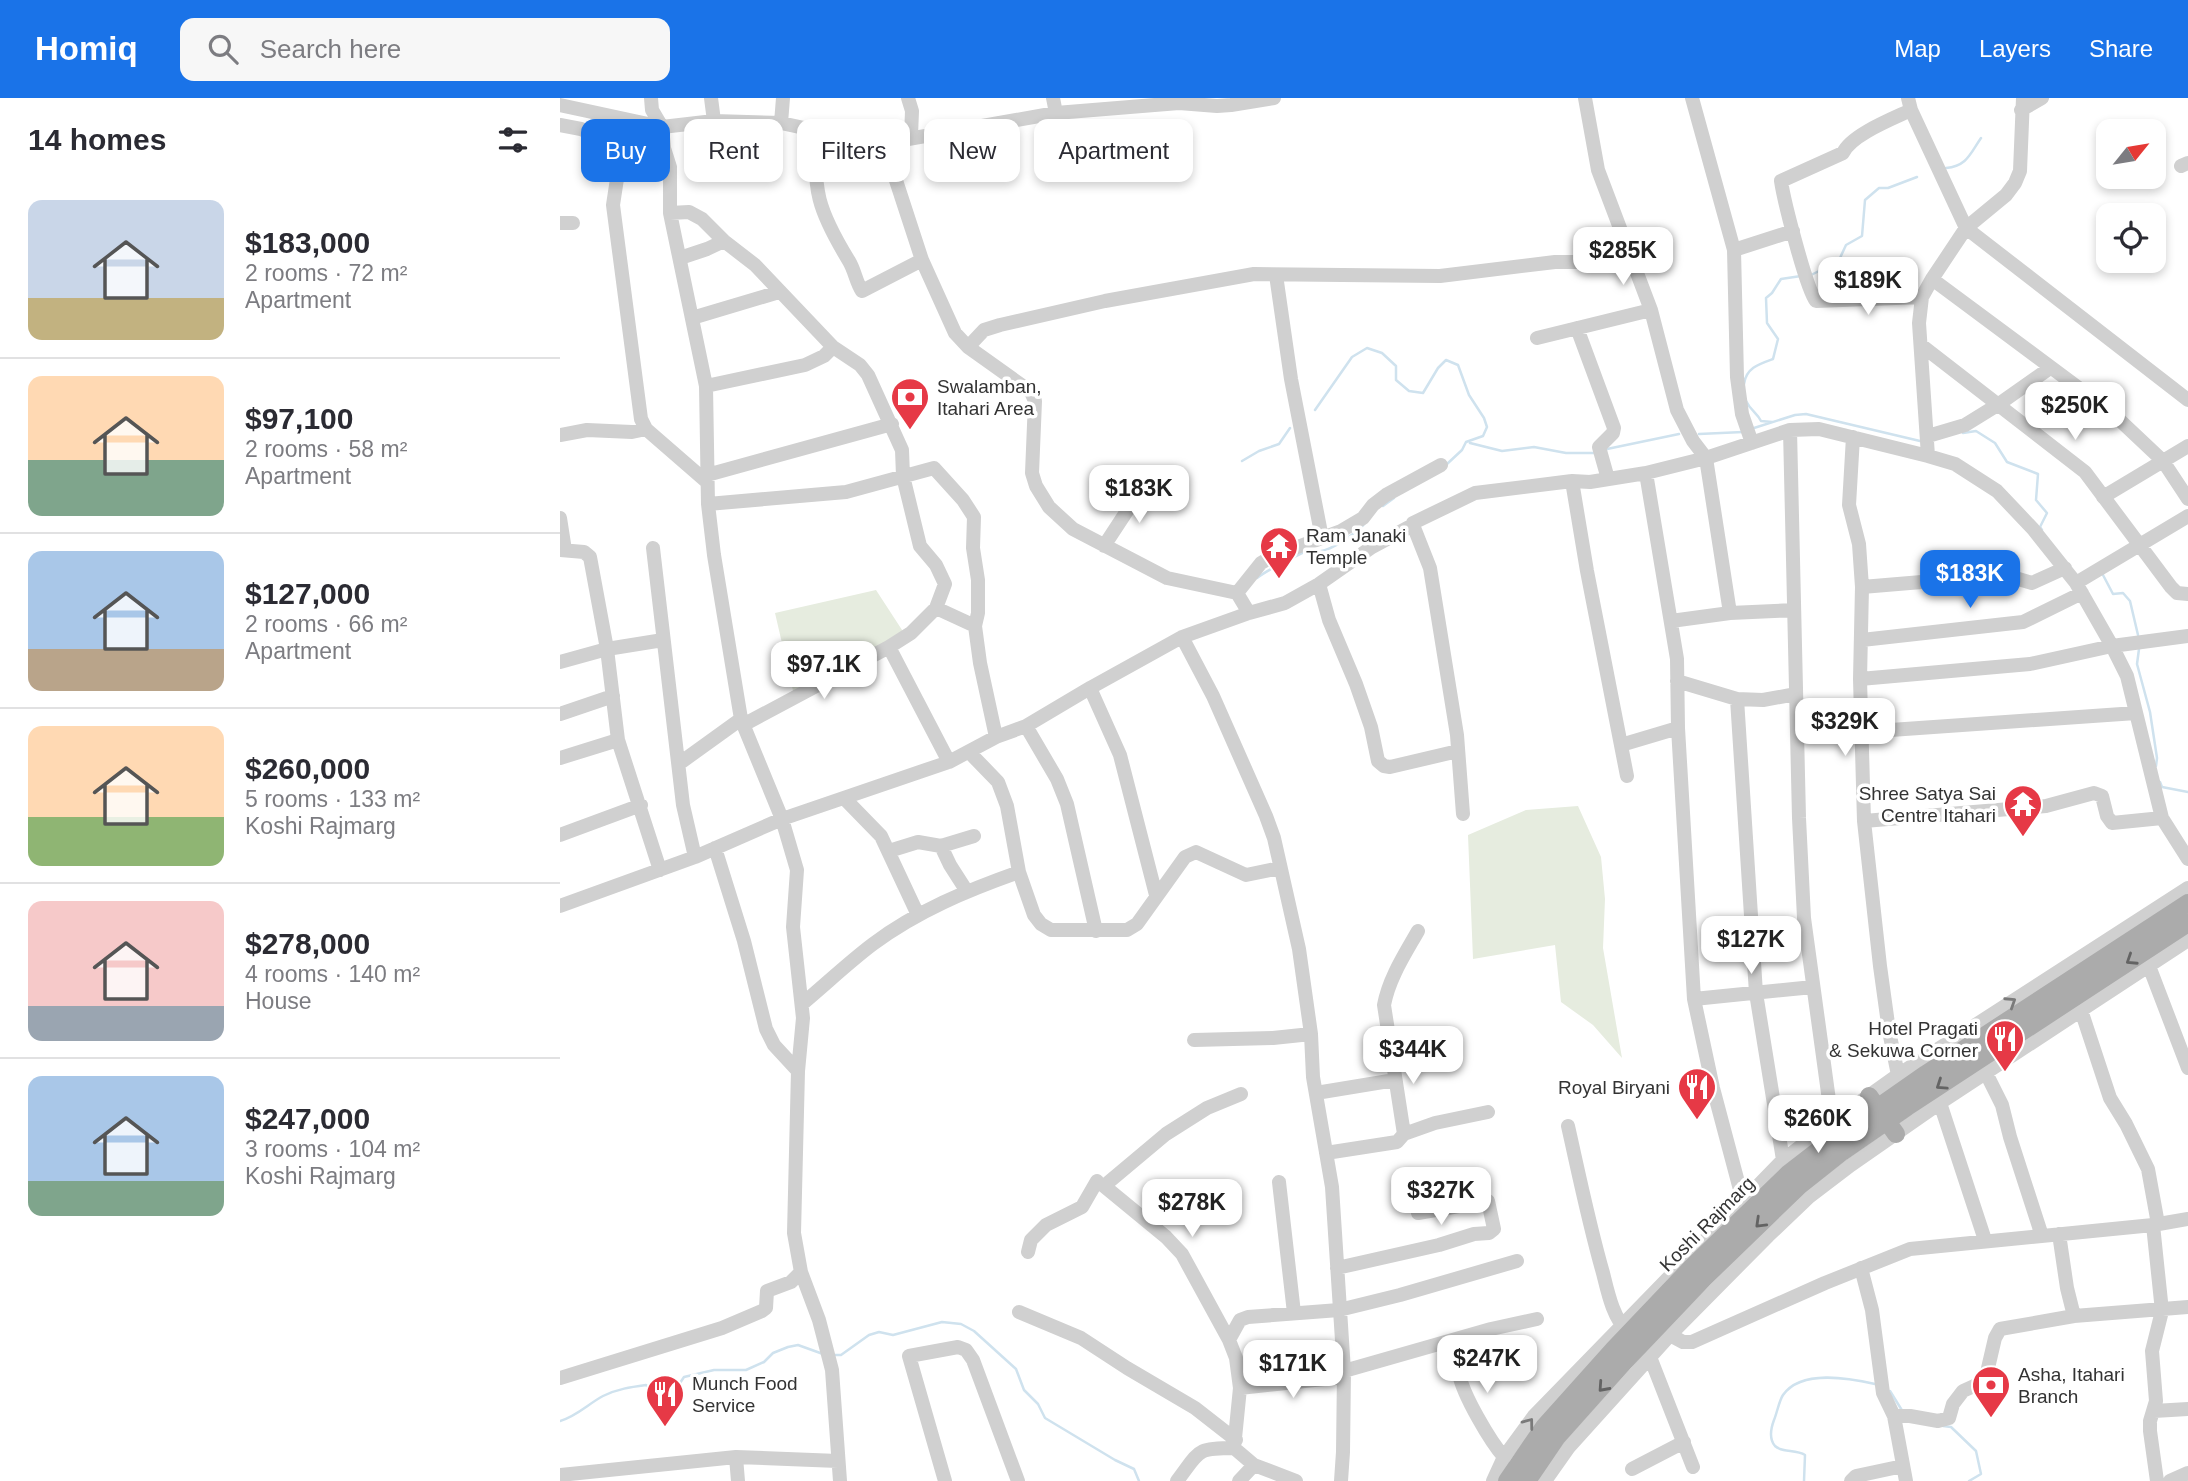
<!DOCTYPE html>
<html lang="en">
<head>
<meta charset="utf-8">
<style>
	body { margin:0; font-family:Helvetica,sans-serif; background:#f7f7f7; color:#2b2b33; height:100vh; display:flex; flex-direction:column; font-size:26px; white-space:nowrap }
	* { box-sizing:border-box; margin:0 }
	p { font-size:23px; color:#7c7c81 }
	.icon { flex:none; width:38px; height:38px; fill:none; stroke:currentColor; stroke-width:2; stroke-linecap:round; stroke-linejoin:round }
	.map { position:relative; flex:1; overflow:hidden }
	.side { display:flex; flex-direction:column; background:#fff; width:560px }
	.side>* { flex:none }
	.hud { position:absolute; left:21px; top:21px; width:665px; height:63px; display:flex; gap:14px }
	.needle { width:46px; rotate:60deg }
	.buttons { position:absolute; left:1536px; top:21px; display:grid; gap:14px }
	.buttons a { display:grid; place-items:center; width:70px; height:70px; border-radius:14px; background:#fff; box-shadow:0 4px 10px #0003; font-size:35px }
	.price { position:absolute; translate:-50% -60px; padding:0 16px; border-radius:14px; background:#fff; color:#222; font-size:23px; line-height:46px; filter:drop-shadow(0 2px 4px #0008) }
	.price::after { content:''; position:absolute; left:50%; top:42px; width:21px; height:16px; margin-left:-10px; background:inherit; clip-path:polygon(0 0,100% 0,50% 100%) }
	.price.active { background:#1a73e8; color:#fff }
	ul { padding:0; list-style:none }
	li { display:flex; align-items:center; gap:21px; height:175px; padding:0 28px }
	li+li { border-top:2px solid #e1e1e2 }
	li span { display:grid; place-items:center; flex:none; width:196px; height:140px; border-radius:14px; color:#555 }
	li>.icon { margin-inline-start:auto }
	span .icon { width:84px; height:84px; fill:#fffc; stroke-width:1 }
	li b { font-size:30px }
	h2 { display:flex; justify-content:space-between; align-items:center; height:84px; padding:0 28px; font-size:30px }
	.chip { padding:0 24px; border-radius:14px; background:#fff; box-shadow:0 4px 10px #0003; font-size:24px; line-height:63px }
	.chip.active { background:#1a73e8; color:#fff }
	header { display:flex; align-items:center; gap:42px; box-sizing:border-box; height:98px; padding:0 35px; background:#1a73e8; color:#fff }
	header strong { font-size:33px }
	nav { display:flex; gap:38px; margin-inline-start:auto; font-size:24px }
	.search { width:490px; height:63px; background:#f7f7f7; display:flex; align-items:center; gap:18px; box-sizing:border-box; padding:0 24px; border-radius:14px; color:#7c7c81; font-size:26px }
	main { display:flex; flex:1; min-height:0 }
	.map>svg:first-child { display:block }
</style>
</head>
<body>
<header>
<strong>Homiq</strong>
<div class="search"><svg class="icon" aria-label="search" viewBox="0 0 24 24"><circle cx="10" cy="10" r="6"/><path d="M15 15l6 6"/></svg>Search here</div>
<nav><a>Map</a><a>Layers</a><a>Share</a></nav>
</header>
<main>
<section class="side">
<h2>14 homes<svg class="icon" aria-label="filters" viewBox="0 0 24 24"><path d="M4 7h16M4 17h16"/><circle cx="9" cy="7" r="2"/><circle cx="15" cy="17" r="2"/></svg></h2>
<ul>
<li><span style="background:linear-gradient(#c9d6e8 70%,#c2b280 0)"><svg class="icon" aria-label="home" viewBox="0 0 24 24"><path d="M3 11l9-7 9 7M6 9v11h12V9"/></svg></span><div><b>$183,000</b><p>2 rooms · 72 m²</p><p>Apartment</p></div></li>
<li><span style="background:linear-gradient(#ffd9b3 60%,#7fa58c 0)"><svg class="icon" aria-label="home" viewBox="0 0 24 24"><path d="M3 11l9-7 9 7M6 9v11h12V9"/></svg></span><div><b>$97,100</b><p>2 rooms · 58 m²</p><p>Apartment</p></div></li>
<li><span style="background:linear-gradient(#a9c7e8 70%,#b9a48a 0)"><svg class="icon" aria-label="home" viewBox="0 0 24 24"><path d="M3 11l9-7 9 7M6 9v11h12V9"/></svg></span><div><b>$127,000</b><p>2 rooms · 66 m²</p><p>Apartment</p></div></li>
<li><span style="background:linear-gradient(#ffd9b3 65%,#8fb573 0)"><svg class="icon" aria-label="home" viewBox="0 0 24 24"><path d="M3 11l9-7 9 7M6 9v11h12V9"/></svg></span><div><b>$260,000</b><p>5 rooms · 133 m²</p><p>Koshi Rajmarg</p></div></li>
<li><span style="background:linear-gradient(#f6c9c9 75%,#9aa5b1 0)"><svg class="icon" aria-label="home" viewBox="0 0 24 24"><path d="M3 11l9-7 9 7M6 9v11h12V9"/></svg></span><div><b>$278,000</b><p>4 rooms · 140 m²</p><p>House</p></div></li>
<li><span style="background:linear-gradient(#a9c7e8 75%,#7fa58c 0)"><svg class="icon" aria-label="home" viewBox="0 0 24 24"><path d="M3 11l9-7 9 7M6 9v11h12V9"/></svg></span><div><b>$247,000</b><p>3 rooms · 104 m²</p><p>Koshi Rajmarg</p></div></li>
</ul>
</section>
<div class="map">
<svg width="1628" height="1383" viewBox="0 0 1628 1383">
	<rect width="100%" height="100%" fill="#fff"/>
	<path fill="#e6ecdf" d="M 316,492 L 344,535 L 234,597 L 215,515 Z
		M 1018,708 L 1041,759 L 1045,801 L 1043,850 L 1062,960 L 1033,927 L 1001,904 L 995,847 L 913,861 L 908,737 L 966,712 Z"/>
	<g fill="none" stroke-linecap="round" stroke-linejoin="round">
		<path stroke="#cfe2ee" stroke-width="2.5" d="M 1386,70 C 1407,68 1410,56 1421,40
			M 1251,177 L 1273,166 L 1280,160 L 1286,147 L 1302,138 L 1305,102 L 1319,90 L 1328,90 L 1357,79
			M 1184,286 C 1186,270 1199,266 1213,261 L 1218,241 L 1207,225 L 1206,200 L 1212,195 L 1221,181 L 1241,178
			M 1186,303 C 1191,313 1197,315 1201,323 L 1212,324
			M 755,312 L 792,259 L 807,250 L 822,255 L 836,268 L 836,282 L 849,293 L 863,295 L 878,270 L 886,262 L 898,267 L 909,297 L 924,320 L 927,329 L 923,338 L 906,344 L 902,352 L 887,366
			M 1194,330 L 1235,317 L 1246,316 L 1360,343
			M 1403,335 L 1416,333 L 1435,345 L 1447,364 L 1478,376 L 1476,402 L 1487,415 L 1480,429 L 1482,432
			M 1139,336 L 1183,334
			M 910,345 L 942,353 L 974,349 L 1006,355 L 1034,355
			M 1047,351 L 1119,336
			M 682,363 L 699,353 L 719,346 L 730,330
			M 823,408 L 834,400
			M 1543,477 L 1553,496 L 1563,495 L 1570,503 L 1578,537
			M 697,480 C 713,468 732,461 750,451 C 754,452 757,454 761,453 C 772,452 799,433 805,425
			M 1579,551 L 1577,566 L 1590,614 L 1597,660 L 1596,668
			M 1600,684 L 1602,689 L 1628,694
			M 273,1257 L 281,1257 L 309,1237 L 319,1234 L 333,1237 L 382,1224 L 401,1226 L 414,1233 L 456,1271 L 464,1292 L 478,1306 L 485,1320 L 555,1362 L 574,1371 L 579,1383
			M 1330,1293 L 1343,1314
			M 0,1323 C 17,1318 28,1306 43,1298 C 57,1291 71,1289 86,1287 L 98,1298 L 116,1291 L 124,1279 L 154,1272 L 186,1272 L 204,1264 L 213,1255 L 228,1249 L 238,1247 L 263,1256
			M 1383,1328 L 1391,1329 L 1416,1353 L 1421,1376 L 1409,1383
			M 1244,1383 L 1245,1357 C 1236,1351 1222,1355 1215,1348 C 1209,1341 1211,1330 1214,1322 C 1217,1315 1219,1303 1223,1297 C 1241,1271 1289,1280 1315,1286"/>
		<path stroke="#d0d0d0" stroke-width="14" d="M 91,0 L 92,12 L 102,29 L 104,50 L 110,69 L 110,115 L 146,288 L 148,406 L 154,457 L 181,621 L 222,721 L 237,772 L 233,829 L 243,920 L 238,973 L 234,1135 L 241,1174 L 259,1222 L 272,1272 L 280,1383
			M 151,0 L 154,23
			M 493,0 L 496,15
			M 1025,0 L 1038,72 L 1091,212 L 1117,312 L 1133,343 L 1146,360 L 1170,515
			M 1132,0 L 1174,152 L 1177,279 L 1182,316 L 1192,345
			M 1348,0 L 1351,12 L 1406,130 L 1628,302
			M 0,7 L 102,29 L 154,23 L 221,25 L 258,33 L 309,40 L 320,46 L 328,58 L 362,162 L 395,235 L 408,249 L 471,294 L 475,303 L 472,375 L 476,388 L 489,409 L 513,431 L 607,480 L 677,495 L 689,515
			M 1351,12 C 1332,21 1291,37 1283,55 L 1221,83 C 1224,103 1246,190 1256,203 L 1362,199
			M 1461,12 L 1482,0
			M 221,25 L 223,0
			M 0,27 L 21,31 L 110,69
			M 258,33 C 251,91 259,114 289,163 C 295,173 296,184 302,193 L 362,162
			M 347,41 L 351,38 L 352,13 L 348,0
			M 320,46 L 496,15 L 619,5 L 657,8 L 671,7 L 714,0
			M 62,48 L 53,107 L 81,321 L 86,331 L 147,384
			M 1621,68 L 1628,65
			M 110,115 L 129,114 L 142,121 L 164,143 L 195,167 L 273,249 L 300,267 L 308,277 L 342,352 L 343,378 L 360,448 L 376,467 L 385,486 L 376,510 L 351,535 L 329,549 L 183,627
			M 0,125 L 13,125
			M 1174,152 L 1233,133
			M 120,160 L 147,151 L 164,143
			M 716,177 L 731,281 L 762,440
			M 1372,181 L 1551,314 L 1603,363 L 1628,401
			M 132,220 L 219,194
			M 1017,230 L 1054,330 L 1053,335 L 1039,349 L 1048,381
			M 977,240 L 1091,212
			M 1361,247 L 1525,374 L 1611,489 L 1617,495 L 1628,496
			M 408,249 L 424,232 L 440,227 L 545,203 L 694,176 L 880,178 L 995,164 L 1017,164 L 1064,145
			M 146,288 L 245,267 L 264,258 L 273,249
			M 1230,332 L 1239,720 L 1244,820 L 1272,1024
			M 0,337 L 27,332 L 72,334 L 86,331
			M 1368,338 L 1405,327 L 1439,306 L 1490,270
			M 1293,339 L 1289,407 L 1299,446 L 1302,489 L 1300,581 L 1304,723 L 1320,868 L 1329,933 L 1338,977
			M 1368,358 L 1359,225 L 1362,199 L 1372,181 L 1406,130 L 1446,97 L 1455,85 L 1460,73 L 1463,0
			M 1086,375 L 1117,561 L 1118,630 L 1134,901 L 1153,990 L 1183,1103
			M 147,377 L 332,326
			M 1012,383 L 1027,473 L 1067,678
			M 1543,399 L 1628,348
			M 148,406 L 286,394 L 374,370 L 403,402 L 414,419 L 413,450 L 418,482 L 418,515 L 415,528
			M 0,420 L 5,452
			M 853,427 L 870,470 L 897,637 L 903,716
			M 544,448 L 584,387
			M 93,450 L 123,707 L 135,759
			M 0,452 L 24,454 L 30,459 L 47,551 L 58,642 L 100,772
			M 1516,485 L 1628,418
			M 759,486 L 769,522 L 796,586 L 811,629 L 818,663 L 824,668 L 830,669 L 898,653
			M 1302,489 L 1445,477 L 1472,485 L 1505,470
			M 677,495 L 701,465 L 713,458 L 781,433 L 803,420 L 813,407 L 826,397 L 881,367
			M 376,510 L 415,528 L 420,565 L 436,639
			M 1111,523 L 1170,515 L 1234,512
			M 622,539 L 653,598 L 706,718 L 714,740 L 739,851 L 751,936 L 753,979 L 772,1089 L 784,1273 L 783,1354 L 781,1383
			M 1302,542 L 1463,524 L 1522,495
			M 329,549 L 389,664
			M 0,564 L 47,551 L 103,542
			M 1300,581 L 1470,566 L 1552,548 L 1628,538
			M 1117,583 L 1177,601 L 1203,602 L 1236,596
			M 530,590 L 560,657 L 596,797
			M 1177,601 L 1196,895 L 1223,1062
			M 0,616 L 53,598
			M 466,628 L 497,681 L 507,706 L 536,833
			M 1302,634 L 1576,615
			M 1061,647 L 1118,630
			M 409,654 L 438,684 L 447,708 L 459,774 L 474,817 L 481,826 L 491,832 L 567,832 L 577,826 L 625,759 L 636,754 L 686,777 L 720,770
			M 0,660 L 58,642
			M 120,665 L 181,621
			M 284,700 L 321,738 L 358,817
			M 1304,723 L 1486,708 L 1534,695 L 1542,698 L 1547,718 L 1552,725 L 1602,720
			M 0,737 L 81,707
			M 381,748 L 390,767 L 406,792
			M 155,750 L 184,843 L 206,931 L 214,947 L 238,973
			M 329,753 L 358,744 L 381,748 L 414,738
			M 0,808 L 135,759 L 222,721 L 389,664 L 436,639 L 466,628 L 530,590 L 622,539 L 689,515 L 725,505 L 759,486 L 812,449 L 853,427 L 853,425 L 915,395 L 1012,383 L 1030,384 L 1086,375 L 1146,360 L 1230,332 L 1259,331 L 1368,358 L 1395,366 L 1437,393 L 1473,431 L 1516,485 L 1552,548 L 1567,578 L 1602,720 L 1628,761
			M 1589,868 L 1628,970
			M 1134,901 L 1253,889
			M 242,906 C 266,886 289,864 313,846 C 357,813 408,792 459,774
			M 1521,912 L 1550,1000 L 1566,1026 L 1588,1071 L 1598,1126
			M 634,942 L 713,940 L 751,936
			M 1426,975 L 1442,1007 L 1450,1039 L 1482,1138
			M 756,995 L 835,982
			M 681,996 L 647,1010 L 606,1036 L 544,1088 L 606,1139 L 622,1156 L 669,1242 L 676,1260 L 680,1290 L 674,1350 L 694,1367 L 736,1383
			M 1380,1005 L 1425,1142
			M 1008,1028 C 1019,1077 1029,1126 1043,1175 C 1048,1195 1053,1220 1068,1234
			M 844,1036 L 875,1025 L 928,1014
			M 766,1055 L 837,1044 L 844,1036 L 824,907 C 829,880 845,856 858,833
			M 719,1084 L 734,1215
			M 1593,1127 L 1602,1213 L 1592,1253 L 1596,1303 L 1590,1323 L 1590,1333 L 1597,1383
			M 468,1154 L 471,1142 L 486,1127 L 522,1109 L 537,1083
			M 777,1170 L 879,1147 L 914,1136 L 929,1135 L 934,1131 L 928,1103 L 858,1115
			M 1301,1170 L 1312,1212 L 1323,1295 L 1334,1318 L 1346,1383
			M 459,1214 L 521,1240 L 567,1270 L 635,1310 L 676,1342
			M 1514,1218 L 1628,1209
			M 1110,1237 L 1123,1244 L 1132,1244 L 1265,1185 L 1350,1151 L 1593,1127 L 1628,1121
			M 669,1242 L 680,1222 L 688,1219 L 779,1212 L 840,1197 L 957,1163
			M 896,1243 C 898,1254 896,1266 899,1276 C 903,1297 930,1343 944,1359
			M 1090,1259 L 1133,1369
			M 784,1273 L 931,1231 L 977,1221
			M 0,1280 L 162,1230 L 202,1213 L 206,1210 L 207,1193 L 231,1184 L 241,1174
			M 680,1290 L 783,1279
			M 1594,1313 L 1628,1311
			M 1334,1318 L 1350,1318 L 1378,1323 L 1389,1320 L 1393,1306 L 1403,1293 L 1425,1283 L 1435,1240 L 1440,1231 L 1514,1218 L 1507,1190 L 1499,1136
			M 176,1359 L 178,1383
			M 1072,1371 L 1124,1344
			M 0,1377 L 176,1359 L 278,1363
			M 385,1383 L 349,1258 L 398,1249 L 406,1252 L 413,1262 L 458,1383
			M 617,1383 C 640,1353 635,1350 674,1350
			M 679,1383 L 694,1367
			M 933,1383 L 944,1359 L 974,1318 L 1223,1062 L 1272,1024 L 1338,977 L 1628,790
			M 985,1383 L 1009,1349 L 1110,1237 L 1208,1138 L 1249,1099 L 1291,1067 L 1380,1005 L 1628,842
			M 1291,1383 L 1296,1378 L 1343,1368
			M 1610,1383 L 1628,1375"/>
		<path stroke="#ababab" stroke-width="18" d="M 1309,998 L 1336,1036
			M 947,1383 L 984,1329 L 1053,1252 L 1132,1169 L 1229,1075 L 1273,1041 L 1366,976 L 1628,805
			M 967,1383 L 997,1339 L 1065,1263 L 1144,1180 L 1239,1088 L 1282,1054 L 1347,1009 L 1628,825"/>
	</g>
	<defs><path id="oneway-chevron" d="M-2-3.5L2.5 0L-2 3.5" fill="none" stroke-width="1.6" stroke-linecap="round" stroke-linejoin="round" transform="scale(1.75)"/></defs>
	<g stroke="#636363">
		<use href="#oneway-chevron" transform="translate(1571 862) rotate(147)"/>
		<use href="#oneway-chevron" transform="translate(1381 987) rotate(146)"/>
		<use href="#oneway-chevron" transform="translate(1200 1125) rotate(136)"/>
		<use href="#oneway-chevron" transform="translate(1043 1289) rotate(132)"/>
	</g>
	<g stroke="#7a7a7a">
		<use href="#oneway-chevron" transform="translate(1451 904) rotate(-33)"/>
		<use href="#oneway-chevron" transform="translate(969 1325) rotate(-53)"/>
	</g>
	<defs>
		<symbol id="bank-pin" viewBox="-11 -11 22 30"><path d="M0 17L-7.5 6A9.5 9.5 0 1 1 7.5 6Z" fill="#e63946" stroke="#fff"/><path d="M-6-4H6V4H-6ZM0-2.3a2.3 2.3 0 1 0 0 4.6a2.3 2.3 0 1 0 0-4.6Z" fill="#fff"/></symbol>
		<symbol id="temple-pin" viewBox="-11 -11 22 30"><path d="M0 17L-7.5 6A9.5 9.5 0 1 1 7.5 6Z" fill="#e63946" stroke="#fff"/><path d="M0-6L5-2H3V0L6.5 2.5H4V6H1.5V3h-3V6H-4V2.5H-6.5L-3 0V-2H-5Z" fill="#fff"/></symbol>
		<symbol id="restaurant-pin" viewBox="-11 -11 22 30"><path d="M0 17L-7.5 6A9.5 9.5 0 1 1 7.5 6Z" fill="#e63946" stroke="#fff"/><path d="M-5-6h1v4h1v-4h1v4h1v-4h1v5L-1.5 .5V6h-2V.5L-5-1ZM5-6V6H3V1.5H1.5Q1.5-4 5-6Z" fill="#fff"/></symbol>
	</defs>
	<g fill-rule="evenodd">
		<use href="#bank-pin" x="328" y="277" width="44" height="60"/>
		<use href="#temple-pin" x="697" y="426" width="44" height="60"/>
		<use href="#temple-pin" x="1441" y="684" width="44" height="60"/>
		<use href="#restaurant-pin" x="1423" y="919" width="44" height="60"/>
		<use href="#restaurant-pin" x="1115" y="967" width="44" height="60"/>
		<use href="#bank-pin" x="1409" y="1265" width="44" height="60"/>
		<use href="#restaurant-pin" x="83" y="1274" width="44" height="60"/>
	</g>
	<g text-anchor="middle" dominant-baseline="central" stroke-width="7" stroke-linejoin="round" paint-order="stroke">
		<g font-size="19" fill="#333" stroke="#fff" text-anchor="start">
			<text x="377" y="288">Swalamban,<tspan x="377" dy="22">Itahari Area</tspan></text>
			<text x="746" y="437">Ram Janaki<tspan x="746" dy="22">Temple</tspan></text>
			<text x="1436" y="695" text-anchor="end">Shree Satya Sai<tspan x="1436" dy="22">Centre Itahari</tspan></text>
			<text x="1418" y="930" text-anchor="end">Hotel Pragati<tspan x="1418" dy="22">&amp; Sekuwa Corner</tspan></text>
			<text x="1110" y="989" text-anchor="end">Royal Biryani</text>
			<text x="1458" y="1276">Asha, Itahari<tspan x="1458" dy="22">Branch</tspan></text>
			<text x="132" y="1285">Munch Food<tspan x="132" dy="22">Service</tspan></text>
		</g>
		<g font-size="19" fill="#333" stroke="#fff">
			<text transform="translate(1147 1126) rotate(-45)">Koshi Rajmarg</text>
		</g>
	</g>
</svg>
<div class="buttons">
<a><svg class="needle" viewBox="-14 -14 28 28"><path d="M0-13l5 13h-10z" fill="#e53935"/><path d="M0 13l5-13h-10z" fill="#7c7c81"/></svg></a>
<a><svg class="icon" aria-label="locate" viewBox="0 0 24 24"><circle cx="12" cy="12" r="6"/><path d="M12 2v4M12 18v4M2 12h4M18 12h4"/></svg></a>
</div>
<b class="price" style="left:1063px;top:189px">$285K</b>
<b class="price" style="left:1308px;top:219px">$189K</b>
<b class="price" style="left:1515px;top:344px">$250K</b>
<b class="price" style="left:579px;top:427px">$183K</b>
<b class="price active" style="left:1410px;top:512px">$183K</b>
<b class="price" style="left:264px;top:603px">$97.1K</b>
<b class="price" style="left:1285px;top:660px">$329K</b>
<b class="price" style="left:1191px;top:878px">$127K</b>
<b class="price" style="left:853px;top:988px">$344K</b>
<b class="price" style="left:1258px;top:1057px">$260K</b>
<b class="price" style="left:881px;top:1129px">$327K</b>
<b class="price" style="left:632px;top:1141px">$278K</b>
<b class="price" style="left:927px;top:1297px">$247K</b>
<b class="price" style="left:733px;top:1302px">$171K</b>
<div class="hud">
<a class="chip active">Buy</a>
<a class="chip">Rent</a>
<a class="chip">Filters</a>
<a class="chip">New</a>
<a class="chip">Apartment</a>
</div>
</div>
</main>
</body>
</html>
